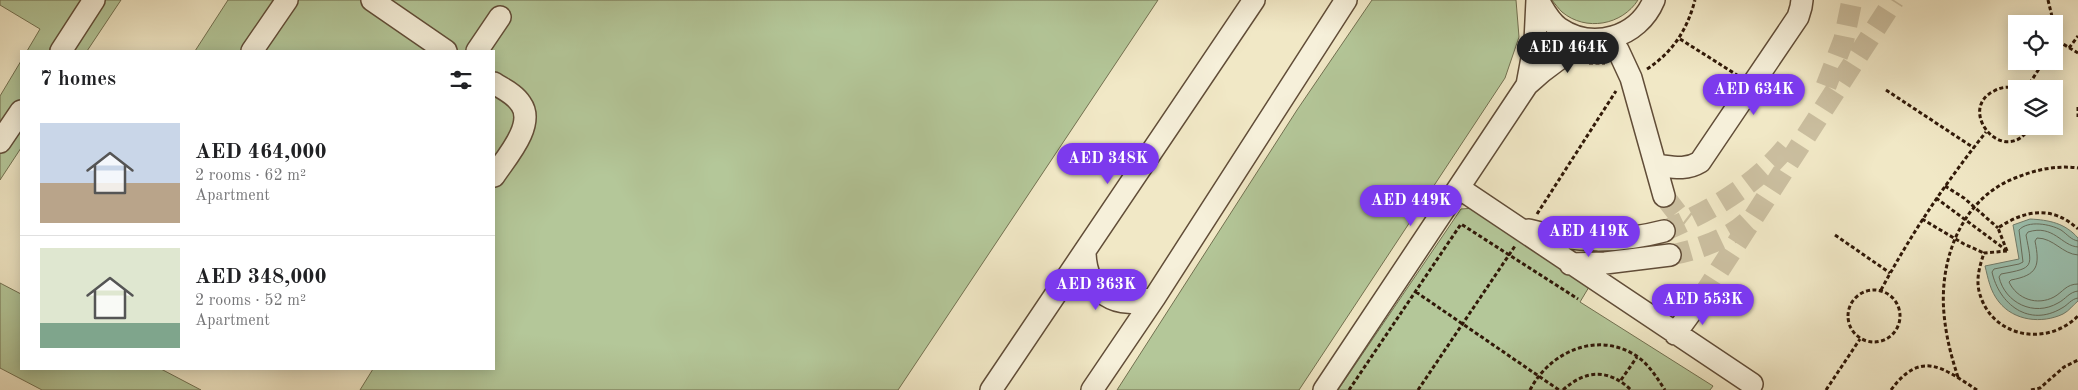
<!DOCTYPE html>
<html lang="en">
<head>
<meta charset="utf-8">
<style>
	body { margin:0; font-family:"Old Standard TT",serif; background:#f2f2f2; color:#202124; height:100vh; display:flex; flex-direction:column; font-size:19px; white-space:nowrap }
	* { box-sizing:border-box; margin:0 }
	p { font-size:16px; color:#757577 }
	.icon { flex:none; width:28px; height:28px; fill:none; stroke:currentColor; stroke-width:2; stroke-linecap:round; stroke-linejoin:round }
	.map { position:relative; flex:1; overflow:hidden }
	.drawer { position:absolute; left:20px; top:50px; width:475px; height:320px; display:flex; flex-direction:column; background:#fff; border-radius:0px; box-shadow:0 2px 12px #0003 }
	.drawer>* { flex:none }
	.controls { position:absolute; left:2008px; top:15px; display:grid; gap:10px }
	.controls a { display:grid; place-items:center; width:55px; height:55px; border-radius:0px; background:#fff; box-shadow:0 2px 12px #0003; font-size:25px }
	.price { position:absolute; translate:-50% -42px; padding:0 11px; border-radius:18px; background:#7c3aed; color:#fff; font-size:16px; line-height:32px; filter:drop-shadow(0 1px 2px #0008) }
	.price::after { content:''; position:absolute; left:50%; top:30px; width:15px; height:11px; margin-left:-8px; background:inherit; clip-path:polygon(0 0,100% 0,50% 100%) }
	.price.active { background:#222; color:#fff }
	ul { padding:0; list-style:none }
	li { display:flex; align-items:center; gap:15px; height:125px; padding:0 20px }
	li+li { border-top:1px solid #e0e0e0 }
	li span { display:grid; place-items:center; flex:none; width:140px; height:100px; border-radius:0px; color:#555 }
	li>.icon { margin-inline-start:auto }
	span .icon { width:60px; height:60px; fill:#fffc; stroke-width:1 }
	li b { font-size:21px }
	h2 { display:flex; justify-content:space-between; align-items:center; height:60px; padding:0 20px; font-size:21px }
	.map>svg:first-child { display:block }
</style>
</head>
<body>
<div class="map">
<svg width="2078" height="390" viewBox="0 0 2078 390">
	<rect width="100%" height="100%" fill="#f1e8c6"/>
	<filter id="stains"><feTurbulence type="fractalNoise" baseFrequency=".004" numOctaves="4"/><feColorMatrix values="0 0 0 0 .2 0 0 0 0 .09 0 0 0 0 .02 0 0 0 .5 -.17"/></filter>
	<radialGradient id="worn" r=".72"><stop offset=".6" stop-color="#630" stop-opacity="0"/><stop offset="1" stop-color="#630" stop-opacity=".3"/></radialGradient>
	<path fill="#b4c799" stroke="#727050" d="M 0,0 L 121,0 L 87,51 L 27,51 L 40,29 L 0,5 Z
		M 228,0 L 1158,0 L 898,390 L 360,390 L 373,369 L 494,369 L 494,51 L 195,51 Z
		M 1372,0 L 1516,0 L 1519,37 L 1505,78 L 1299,390 L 1117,390 L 1297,110 Z
		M 1552,0 L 1638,0 C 1622,25 1586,32 1562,12 C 1559,9 1555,4 1552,0 Z
		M 21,61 L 21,148 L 0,180 L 0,96 Z
		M 1475,208 L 1592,282 L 1580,302 L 1713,386 L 1710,390 L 1338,390 L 1461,209 Z
		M 0,283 L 21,294 L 21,369 L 161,369 L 201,390 L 42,390 L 0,368 Z"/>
	<path fill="#9bc1b0" stroke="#717e6d" d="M 2030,219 C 2049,220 2065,223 2078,238 L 2078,301 C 2073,305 2069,311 2063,314 C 2042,324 2014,321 1999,302 C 1990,291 1988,278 1985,266 L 2019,259 L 2013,225 Z"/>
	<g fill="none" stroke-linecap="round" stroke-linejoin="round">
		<path stroke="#666d5c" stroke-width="1" d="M 2078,241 C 2071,240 2067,234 2061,230 C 2050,224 2028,220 2019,230 L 2023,262 L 2019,264 L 1994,269 L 1992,272 C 1999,304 2029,328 2062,308 C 2068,305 2071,299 2078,298
			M 2078,247 C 2061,246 2054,224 2028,232 L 2026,235 C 2032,267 2035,268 2001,274 L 1999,277 C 2005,303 2034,317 2058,303 C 2066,299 2069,292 2078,291
			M 2078,255 C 2062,254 2054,238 2037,238 L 2035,241 C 2040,266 2038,275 2011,280 L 2009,282 C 2017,299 2037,306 2054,297 C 2063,292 2066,284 2078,284"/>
		<path stroke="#cbbfa0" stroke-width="21" stroke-dasharray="21 11" stroke-linecap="butt" d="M 1826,86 L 1844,39 L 1852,0
			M 1664,196 L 1678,214 L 1687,221
			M 1664,231 C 1712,210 1755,186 1788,145
			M 1670,255 C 1694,251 1729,239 1747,222
			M 1702,297 L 1894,0"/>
		<defs>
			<path id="minor" d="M 372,0 L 446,51
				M 1538,0 C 1544,10 1549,21 1559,28 C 1593,51 1638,38 1654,0
				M 1608,39 L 1618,50 L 1631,78 L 1664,196
				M 61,51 L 94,0
				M 252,51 L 287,0
				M 477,51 L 500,17
				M 494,83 C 503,89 515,94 521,104 C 536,125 505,159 494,176
				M 1527,85 L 1535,42 L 1537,0
				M 0,142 L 21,111
				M 1656,165 C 1673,167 1685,171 1700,162 L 1798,17 L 1801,7 L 1802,0
				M 1459,188 L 1752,384
				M 1529,230 C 1576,243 1618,243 1664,231
				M 1085,251 C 1085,292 1118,313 1155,297
				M 1570,264 L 1605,263 L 1670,255
				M 1675,334 L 1702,297
				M 991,390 L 1254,0
				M 1092,390 L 1155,297 L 1346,0
				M 1324,390 L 1527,85 C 1547,66 1567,52 1592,40"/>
		</defs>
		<use href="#minor" stroke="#614d38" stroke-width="24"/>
		<path stroke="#311908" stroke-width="3" stroke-dasharray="4 2.5" stroke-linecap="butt" d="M 2048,0 L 2058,41 L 2054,48
			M 1680,39 L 1737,75
			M 2058,41 L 2078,53
			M 2014,48 L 2016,49
			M 2069,48 L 2078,36
			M 2036,61 L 2041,65
			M 1589,63 L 1605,63
			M 1647,69 C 1673,52 1687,30 1695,0
			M 2016,89 C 2009,86 2001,87 1994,91 C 1955,110 2005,170 2031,126
			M 2026,89 L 2044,61
			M 1886,90 L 1974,148
			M 2078,107 L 2078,117
			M 1945,186 L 1964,198 L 1998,228
			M 1936,198 L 2006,250
			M 1537,214 L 1616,91
			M 1922,219 L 1964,244 L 1984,253
			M 1835,235 L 1890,273
			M 2007,251 L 1984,253 C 1980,265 1976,278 1979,291 C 1990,337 2046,348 2078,316
			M 2007,251 L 1998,228 C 2025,210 2052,205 2078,229
			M 1881,290 C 1911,234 1946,182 1986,132
			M1848 316a26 26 0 1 1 52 0a26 26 0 1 1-52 0Z
			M 1416,292 L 1559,390
			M 1958,377 C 1951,356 1946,336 1944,314 C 1939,260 1961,199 2015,178 C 2035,170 2056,165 2078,168
			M 1621,380 L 1637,357
			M 1349,390 L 1461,224 L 1578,299
			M 1418,390 L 1515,246
			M 1530,390 C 1550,351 1599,330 1638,357 C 1650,366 1657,378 1665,390
			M 1563,390 C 1586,369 1609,369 1631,390
			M 1826,390 L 1860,339
			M 1891,390 C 1921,349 1943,368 1977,390
			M 2031,390 L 2040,388 L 2064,367 L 2078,360"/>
		<use href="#minor" stroke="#f6f0da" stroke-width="21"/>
	</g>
	<rect width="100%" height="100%" filter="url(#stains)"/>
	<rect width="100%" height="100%" fill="url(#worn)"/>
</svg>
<div class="controls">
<a><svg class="icon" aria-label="locate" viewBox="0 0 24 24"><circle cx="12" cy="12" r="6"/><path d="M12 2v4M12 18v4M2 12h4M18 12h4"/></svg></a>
<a><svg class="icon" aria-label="layers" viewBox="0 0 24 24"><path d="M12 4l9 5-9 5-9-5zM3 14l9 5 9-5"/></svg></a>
</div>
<b class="price active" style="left:1568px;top:74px">AED 464K</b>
<b class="price" style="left:1754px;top:116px">AED 634K</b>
<b class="price" style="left:1108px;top:185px">AED 348K</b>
<b class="price" style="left:1411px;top:227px">AED 449K</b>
<b class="price" style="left:1589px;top:258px">AED 419K</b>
<b class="price" style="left:1096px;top:311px">AED 363K</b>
<b class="price" style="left:1703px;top:326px">AED 553K</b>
<section class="drawer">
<h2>7 homes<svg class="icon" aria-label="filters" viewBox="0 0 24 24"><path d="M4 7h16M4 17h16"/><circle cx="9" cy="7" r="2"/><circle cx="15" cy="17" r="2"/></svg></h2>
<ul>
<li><span style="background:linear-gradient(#c9d6e8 60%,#b9a48a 0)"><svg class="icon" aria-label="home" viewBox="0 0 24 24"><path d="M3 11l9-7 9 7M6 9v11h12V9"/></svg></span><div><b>AED 464,000</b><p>2 rooms · 62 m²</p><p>Apartment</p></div></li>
<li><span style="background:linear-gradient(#dfe7d0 75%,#7fa58c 0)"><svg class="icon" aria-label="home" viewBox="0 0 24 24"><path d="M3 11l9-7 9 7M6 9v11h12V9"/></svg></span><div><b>AED 348,000</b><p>2 rooms · 52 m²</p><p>Apartment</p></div></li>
</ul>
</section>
</div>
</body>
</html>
